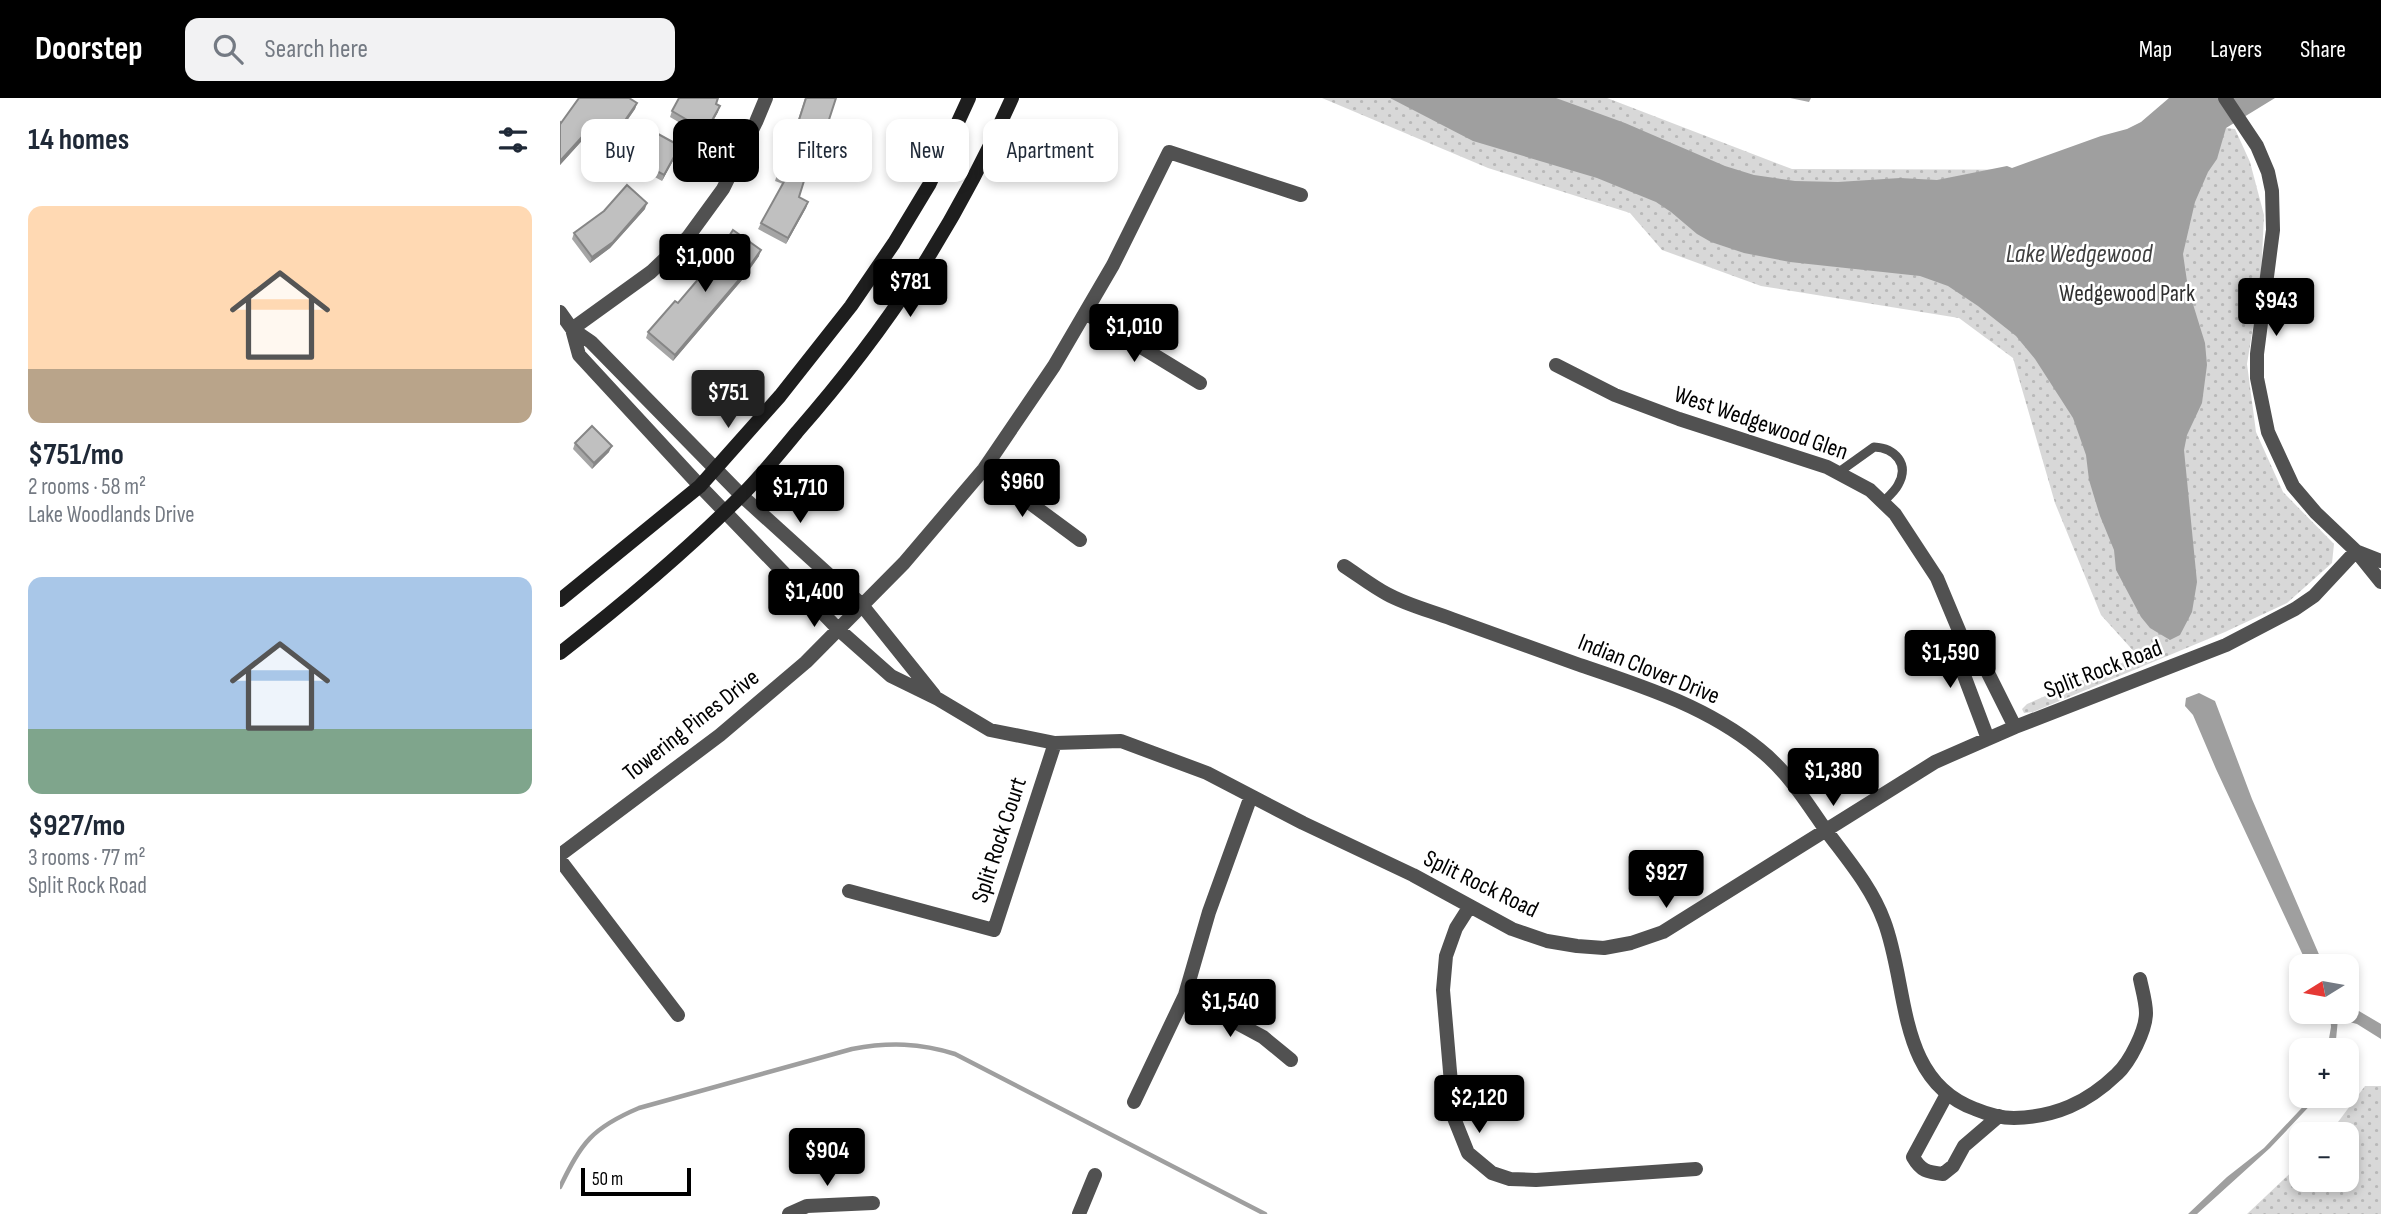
<!DOCTYPE html>
<html lang="en">
<head>
<meta charset="utf-8">
<style>
	body { margin:0; font-family:"Sofia Sans Condensed",sans-serif; background:#f2f2f3; color:#1f2937; height:100vh; display:flex; flex-direction:column; font-size:26px; white-space:nowrap }
	* { box-sizing:border-box; margin:0 }
	p { font-size:23px; color:#747a83 }
	.icon { flex:none; width:38px; height:38px; fill:none; stroke:currentColor; stroke-width:2; stroke-linecap:round; stroke-linejoin:round }
	.map { position:relative; flex:1; overflow:hidden }
	.details { display:flex; flex-direction:column; background:#fff; width:560px }
	.details>* { flex:none }
	.top-card { position:absolute; left:21px; top:21px; width:665px; height:63px; display:flex; gap:14px }
	.needle { width:46px; rotate:259deg }
	.fabs { position:absolute; left:1729px; top:856px; display:grid; gap:14px }
	.fabs a { display:grid; place-items:center; width:70px; height:70px; border-radius:14px; background:#fff; box-shadow:0 4px 10px #0003; font-size:35px }
	.scale { position:absolute; left:21px; bottom:18px; width:110px; box-sizing:border-box; padding-left:7px; border:4px solid #000; border-top:0; font-size:19px; line-height:24px; white-space:nowrap; color:#000; -webkit-text-stroke:5px #fff; paint-order:stroke }
	.price { position:absolute; translate:-50% -60px; padding:0 16px; border-radius:7px; background:#000; color:#fff; font-size:23px; line-height:46px; filter:drop-shadow(0 2px 4px #0008) }
	.price::after { content:''; position:absolute; left:50%; top:42px; width:21px; height:16px; margin-left:-10px; background:inherit; clip-path:polygon(0 0,100% 0,50% 100%) }
	.price.current { background:#222; color:#fff }
	ul { padding:0; list-style:none }
	li { display:grid; align-content:center; gap:14px; height:371px; padding:0 28px }
	li span { display:grid; place-items:center; height:217px; border-radius:14px; color:#555 }
	li>.icon { margin-inline-start:auto }
	span .icon { width:126px; height:126px; fill:#fffc; stroke-width:1 }
	li b { font-size:30px }
	h2 { display:flex; justify-content:space-between; align-items:center; height:84px; padding:0 28px; font-size:30px }
	.pill { padding:0 24px; border-radius:14px; background:#fff; box-shadow:0 4px 10px #0003; font-size:24px; line-height:63px }
	.pill.current { background:#000; color:#fff }
	header { display:flex; align-items:center; gap:42px; box-sizing:border-box; height:98px; padding:0 35px; background:#000; color:#fff }
	header strong { font-size:33px }
	nav { display:flex; gap:38px; margin-inline-start:auto; font-size:24px }
	.search { width:490px; height:63px; background:#f2f2f3; display:flex; align-items:center; gap:18px; box-sizing:border-box; padding:0 24px; border-radius:14px; color:#747a83; font-size:26px }
	main { display:flex; flex:1; min-height:0 }
	.map>svg:first-child { display:block }
</style>
</head>
<body>
<header>
<strong>Doorstep</strong>
<div class="search"><svg class="icon" aria-label="search" viewBox="0 0 24 24"><circle cx="10" cy="10" r="6"/><path d="M15 15l6 6"/></svg>Search here</div>
<nav><a>Map</a><a>Layers</a><a>Share</a></nav>
</header>
<main>
<section class="details">
<h2>14 homes<svg class="icon" aria-label="filters" viewBox="0 0 24 24"><path d="M4 7h16M4 17h16"/><circle cx="9" cy="7" r="2"/><circle cx="15" cy="17" r="2"/></svg></h2>
<ul>
<li><span style="background:linear-gradient(#ffd9b3 75%,#b9a48a 0)"><svg class="icon" aria-label="home" viewBox="0 0 24 24"><path d="M3 11l9-7 9 7M6 9v11h12V9"/></svg></span><div><b>$751/mo</b><p>2 rooms · 58 m²</p><p>Lake Woodlands Drive</p></div></li>
<li><span style="background:linear-gradient(#a9c7e8 70%,#7fa58c 0)"><svg class="icon" aria-label="home" viewBox="0 0 24 24"><path d="M3 11l9-7 9 7M6 9v11h12V9"/></svg></span><div><b>$927/mo</b><p>3 rooms · 77 m²</p><p>Split Rock Road</p></div></li>
</ul>
</section>
<div class="map">
<svg width="1821" height="1116" viewBox="0 0 1821 1116">
	<defs>
		<pattern id="park-dots" width="8" height="8" patternUnits="userSpaceOnUse" patternTransform="scale(1.75)"><rect width="8" height="8" fill="#d8d8d8"/><path d="M2 2h.1M6 6h.1" fill="none" stroke="#b8b8b8" stroke-width="1.8" stroke-linecap="round"/></pattern>
	</defs>
	<rect width="100%" height="100%" fill="#fff"/>
	<path fill="url(#park-dots)" d="M 762,0 L 1047,0 L 1232,71 L 1518,72 L 1666,30 L 1675,31 L 1690,64 L 1704,117 L 1701,180 L 1687,266 L 1696,334 L 1723,394 L 1774,446 L 1772,465 L 1727,505 L 1665,534 L 1473,614 L 1464,615 L 1462,611 L 1467,606 L 1578,558 L 1541,517 L 1495,405 L 1453,260 L 1399,220 L 1201,188 L 1102,152 L 1070,115 L 928,70 Z
		M 1805,988 L 1821,988 L 1821,1116 L 1687,1116 L 1741,1065 L 1741,1082 L 1787,1082 L 1787,1036 L 1769,1036 Z"/>
	<path fill="#9f9f9f" d="M 830,0 L 996,0 L 1065,25 L 1165,68 L 1194,77 L 1235,83 L 1278,84 L 1340,80 L 1377,82 L 1447,68 L 1452,70 L 1541,38 L 1567,31 L 1581,24 L 1609,0 L 1715,0 L 1666,30 L 1657,61 L 1648,74 L 1635,104 L 1623,156 L 1628,190 L 1645,245 L 1647,267 L 1642,305 L 1627,337 L 1624,352 L 1637,484 L 1632,514 L 1620,537 L 1610,542 L 1590,530 L 1581,519 L 1556,472 L 1554,452 L 1540,418 L 1529,382 L 1526,357 L 1513,320 L 1475,261 L 1456,238 L 1418,208 L 1388,188 L 1360,178 L 1230,164 L 1184,155 L 1151,144 L 1137,136 L 1111,114 L 1096,104 L 1037,80 L 913,43 Z
		M 1639,595 L 1655,603 L 1692,701 L 1764,868 L 1748,868 L 1656,671 L 1633,617 L 1625,608 L 1626,600 Z
		M 1787,906 L 1821,926 L 1821,941 L 1797,926 L 1778,921 L 1775,952 L 1767,952 L 1771,929 L 1770,914 L 1787,914 Z
		M 1753,998 L 1759,998 L 1710,1050 L 1637,1116 L 1628,1116 L 1667,1079 L 1704,1050 Z"/>
	<g fill="none" stroke-linecap="round" stroke-linejoin="round">
		<path stroke="#9f9f9f" stroke-width="4.5" d="M 0,1089 C 22,1044 32,1030 79,1010 L 292,951 C 329,944 360,945 395,956 L 705,1116"/>
		<path stroke="#515151" stroke-width="9" d="M 1279,374 L 1314,349 C 1335,350 1350,366 1338,387 C 1335,393 1328,399 1323,404"/>
		<path stroke="#515151" stroke-width="14" d="M 1665,0 L 1697,48 L 1708,74 L 1712,93 L 1713,132 L 1697,256 L 1697,280 L 1708,334 L 1733,388 L 1756,415 L 1796,453 L 1821,484
			M 0,214 L 12,231 L 19,257 L 140,388 L 278,531 L 331,578 L 378,601 L 430,632 L 495,645 L 561,643 L 647,675 L 743,725 L 853,777 L 952,831 L 987,843 L 1017,848 L 1044,850 L 1071,845 L 1103,834 L 1375,664 L 1455,629 L 1666,547 L 1735,511 L 1754,498 L 1796,453
			M 527,216 L 640,285
			M 12,231 L 31,244 L 182,398 L 301,506 L 374,597
			M 12,231 L 91,174 L 128,139 L 163,91 L 196,24 L 206,0
			M 996,267 L 1055,297 L 1119,321 L 1267,369 L 1310,392 L 1335,416 L 1377,480 L 1400,535 L 1420,559 L 1455,629
			M 424,371 L 520,442
			M 1798,454 L 1821,463
			M 784,468 C 798,477 812,488 827,496 C 847,507 871,513 892,521 C 934,536 975,551 1017,566 C 1082,588 1146,608 1199,651 C 1227,673 1245,702 1265,731 C 1287,761 1311,788 1324,823 C 1349,888 1336,982 1415,1011 C 1427,1016 1441,1020 1454,1020 C 1495,1019 1527,1005 1557,976 C 1570,964 1586,932 1586,915 C 1586,904 1582,891 1580,881
			M 1400,535 L 1399,564 L 1428,641
			M 0,757 L 160,637 L 246,564 L 344,465 L 424,371 L 494,268 L 553,167 L 609,54 L 741,97
			M 0,762 L 118,917
			M 289,793 L 434,832 L 495,645
			M 910,808 L 896,830 L 886,858 L 883,892 L 894,1020 L 908,1055 L 932,1075 L 950,1081 L 976,1082 L 1136,1071
			M 625,897 L 703,939 L 731,962
			M 1387,996 L 1353,1059 C 1361,1073 1367,1074 1383,1076 L 1393,1068 L 1404,1048 L 1439,1018
			M 574,1004 L 625,897 L 649,814 L 691,698
			M 229,1116 L 247,1108 L 313,1105
			M 519,1116 L 535,1077"/>
		<path stroke="#1e1e1e" stroke-width="14" d="M 0,502 L 140,388 L 220,298 L 291,208 L 334,145 L 369,87 L 409,0
			M 0,555 C 63,506 124,455 181,398 C 201,378 219,356 237,334 C 328,230 396,127 452,0"/>
	</g>
	<path fill="#a5a5a5" d="M 245,0 L 276,0 L 262,40 L 235,31 Z
		M 1230,0 L 1251,0 L 1249,4 Z
		M 77,5 L 75,11 L 48,50 L 28,36 L 0,67 L 0,24 L 1,25 Z
		M 156,6 L 158,14 L 144,39 L 110,19 L 112,13 Z
		M 227,45 L 239,99 L 248,104 L 246,110 L 226,146 L 198,131 L 201,125 L 223,86 L 215,83 Z
		M 120,48 L 102,83 L 71,66 L 73,60 Z
		M 85,111 L 50,150 L 30,165 L 12,141 L 14,135 Z
		M 157,157 L 199,158 L 182,182 L 113,263 L 86,240 L 88,234 L 118,205 L 155,162 Z
		M 15,345 L 49,354 L 32,371 L 13,351 Z"/>
	<path fill="#868686" d="M 77,5 L 75,11 L 48,50 L 50,44 Z
		M 160,8 L 158,14 L 144,39 L 146,33 Z
		M 30,30 L 28,36 L 0,67 L 0,63 Z
		M 120,48 L 118,54 L 102,83 L 104,77 Z
		M 248,104 L 246,110 L 226,146 L 228,140 Z
		M 87,105 L 85,111 L 50,150 L 30,165 L 32,159 Z
		M 201,152 L 199,158 L 182,182 L 113,263 L 115,257 Z
		M 52,348 L 49,354 L 32,371 L 34,365 Z"/>
	<path fill="#c0c0c0" stroke="#868686" stroke-width="2" d="M 19,0 L 69,0 L 77,5 L 50,44 L 30,30 L 0,63 L 0,24 L 1,25 Z
		M 119,0 L 158,0 L 156,6 L 160,8 L 146,33 L 112,13 Z
		M 246,0 L 276,0 L 265,34 L 238,25 Z
		M 89,31 L 120,48 L 104,77 L 73,60 Z
		M 227,45 L 253,54 L 239,99 L 248,104 L 228,140 L 201,125 L 226,80 L 217,77 Z
		M 67,87 L 87,105 L 53,144 L 32,159 L 14,135 L 44,113 Z
		M 173,132 L 201,152 L 184,176 L 115,257 L 88,234 L 115,203 L 118,205 L 158,158 L 157,157 Z
		M 32,328 L 52,348 L 34,365 L 15,345 Z"/>
	<g text-anchor="middle" dominant-baseline="central" stroke-width="5" stroke-linejoin="round" paint-order="stroke">
		<g font-size="24" fill="#2f2f2f" stroke="#fff">
			<text x="1567" y="195">Wedgewood Park</text>
		</g>
		<g font-size="24" fill="#000" stroke="#fff">
			<text transform="translate(1201 325) rotate(19)">West Wedgewood Glen</text>
			<text transform="translate(1089 571) rotate(22)">Indian Clover Drive</text>
			<text transform="translate(1543 571) rotate(-21)">Split Rock Road</text>
			<text transform="translate(131 627) rotate(-38)">Towering Pines Drive</text>
			<text transform="translate(439 742) rotate(-72)">Split Rock Court</text>
			<text transform="translate(921 786) rotate(26)">Split Rock Road</text>
		</g>
		<g font-size="26" font-style="italic" fill="#404040" stroke="#fff">
			<text x="1519" y="156">Lake Wedgewood</text>
		</g>
	</g>
</svg>
<div class="fabs">
<a><svg class="needle" viewBox="-14 -14 28 28"><path d="M0-13l5 13h-10z" fill="#e53935"/><path d="M0 13l5-13h-10z" fill="#747a83"/></svg></a>
<a>+</a>
<a>−</a>
</div>
<div class="scale">50 m</div>
<b class="price" style="left:145px;top:196px">$1,000</b>
<b class="price" style="left:350px;top:221px">$781</b>
<b class="price" style="left:1716px;top:240px">$943</b>
<b class="price" style="left:574px;top:266px">$1,010</b>
<b class="price current" style="left:168px;top:332px">$751</b>
<b class="price" style="left:462px;top:421px">$960</b>
<b class="price" style="left:240px;top:427px">$1,710</b>
<b class="price" style="left:254px;top:531px">$1,400</b>
<b class="price" style="left:1390px;top:592px">$1,590</b>
<b class="price" style="left:1273px;top:710px">$1,380</b>
<b class="price" style="left:1106px;top:812px">$927</b>
<b class="price" style="left:670px;top:941px">$1,540</b>
<b class="price" style="left:919px;top:1037px">$2,120</b>
<b class="price" style="left:267px;top:1090px">$904</b>
<div class="top-card">
<a class="pill">Buy</a>
<a class="pill current">Rent</a>
<a class="pill">Filters</a>
<a class="pill">New</a>
<a class="pill">Apartment</a>
</div>
</div>
</main>
</body>
</html>
